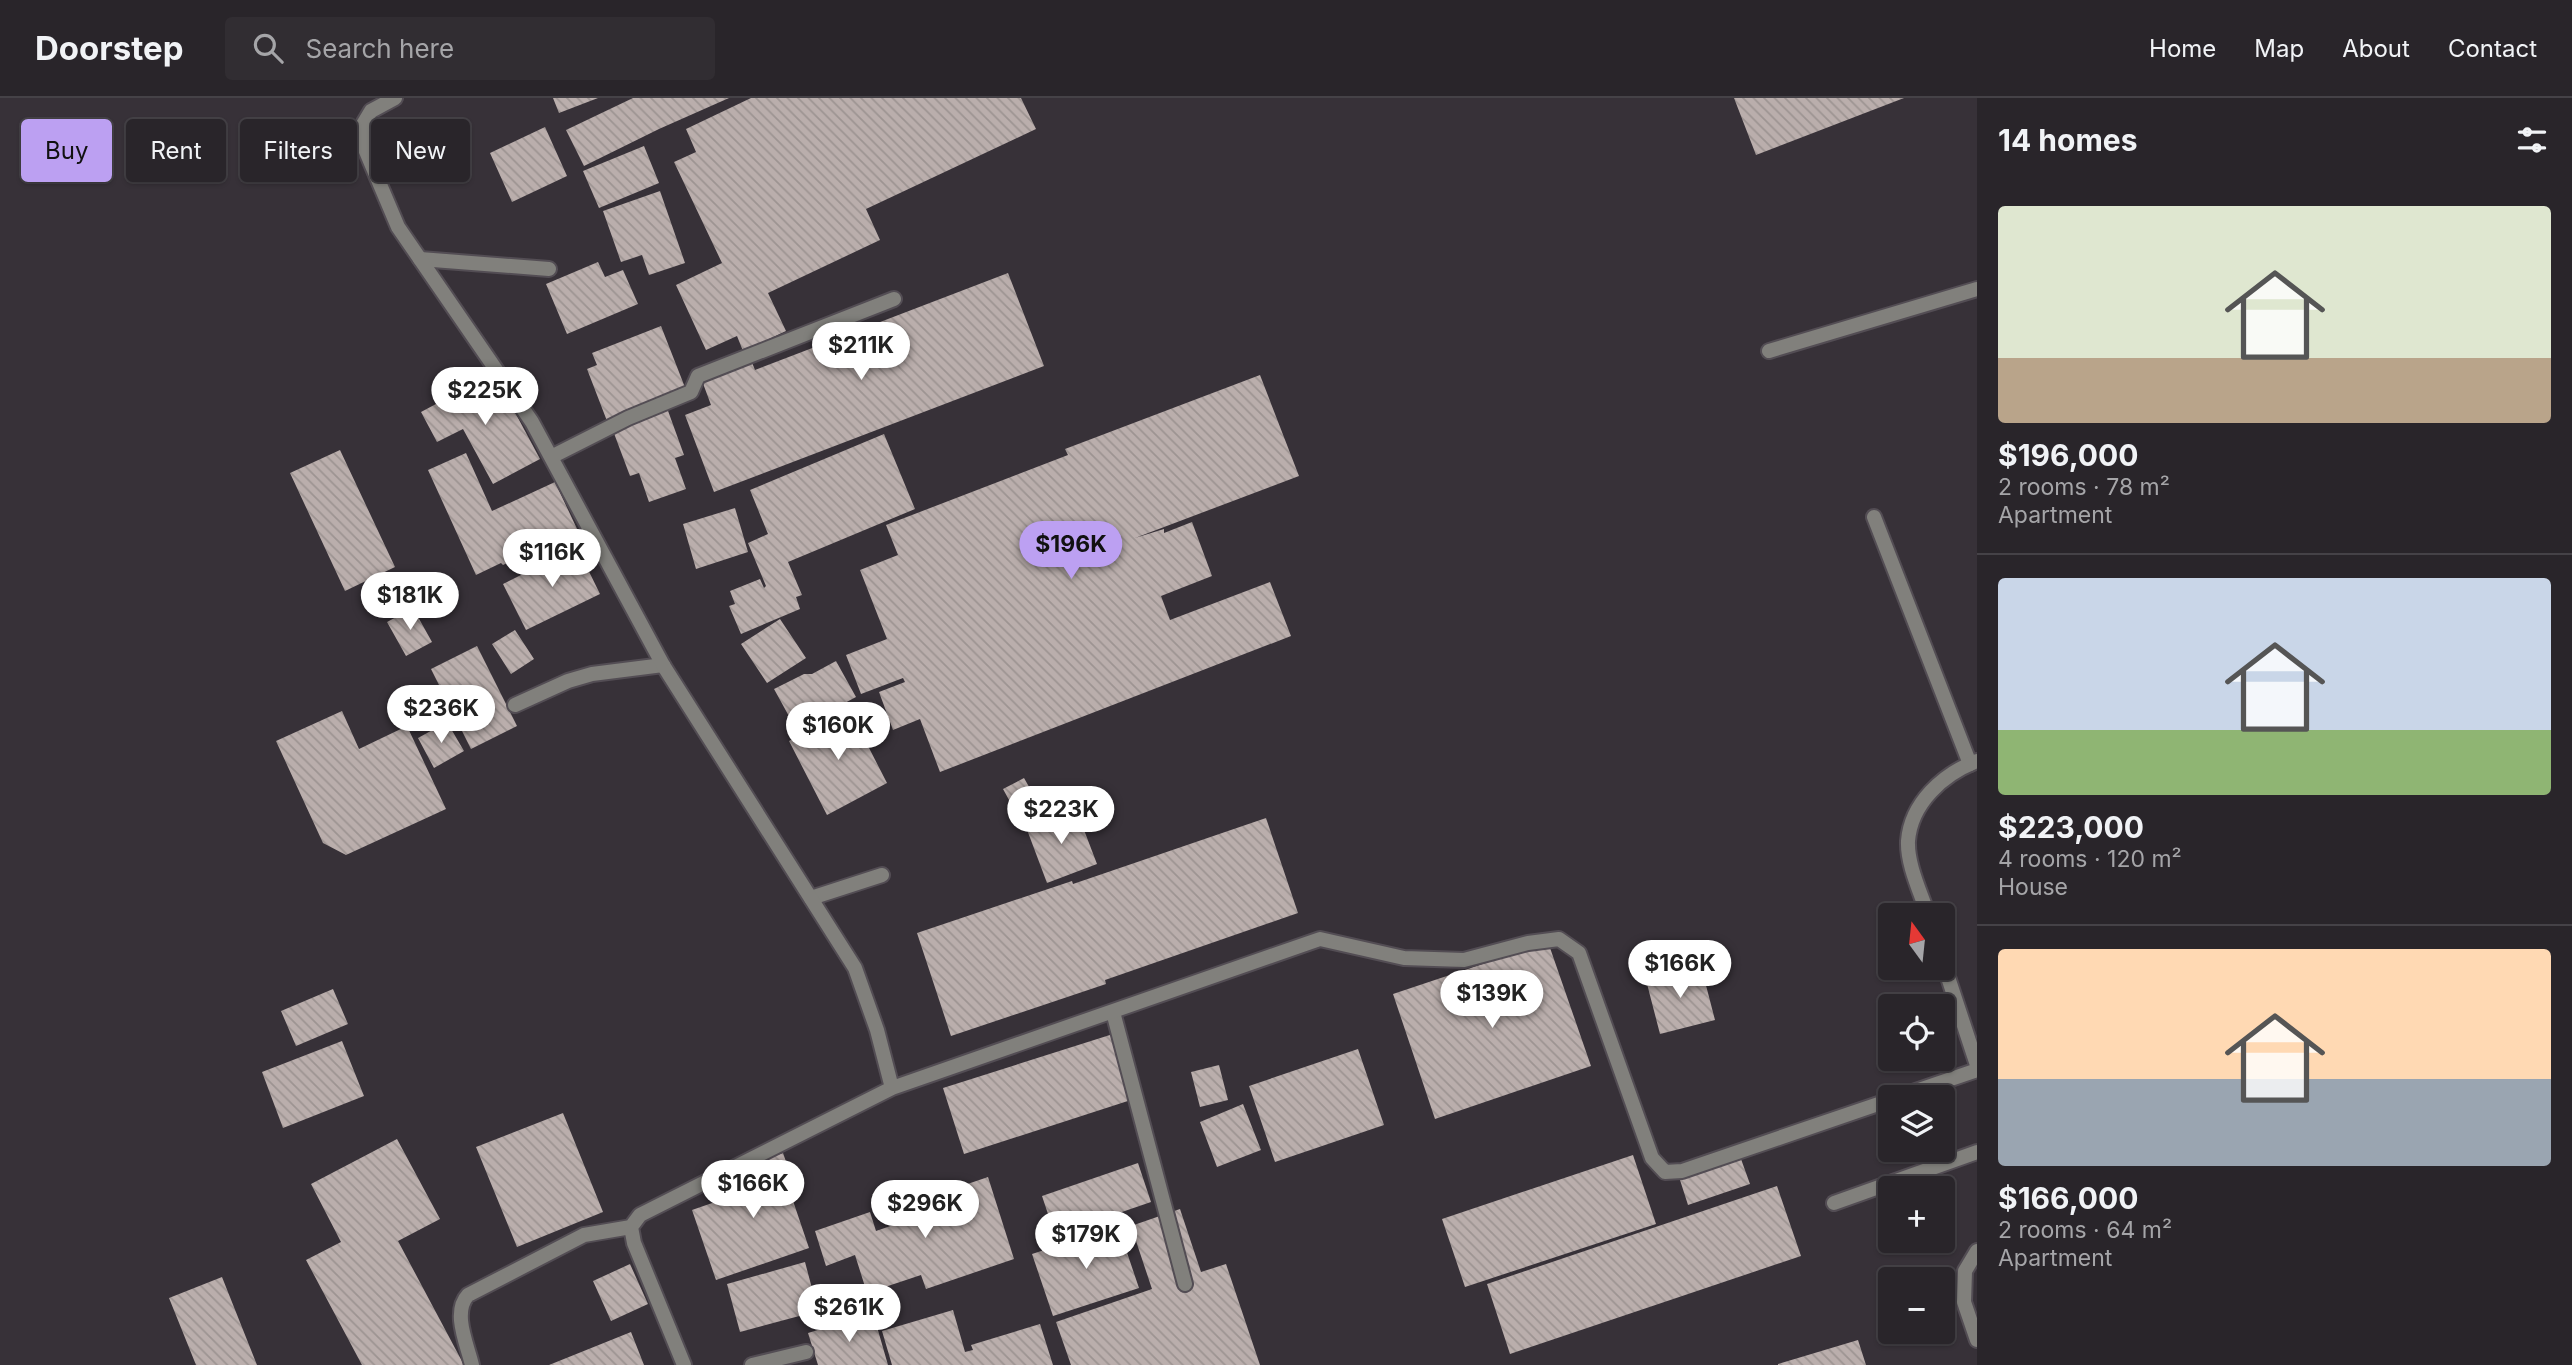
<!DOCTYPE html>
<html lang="en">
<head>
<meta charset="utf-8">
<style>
	body { margin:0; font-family:Inter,sans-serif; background:#312d32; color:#f1f3f6; height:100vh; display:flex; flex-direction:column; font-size:26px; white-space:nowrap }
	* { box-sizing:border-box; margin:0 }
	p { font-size:23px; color:#a5a5a8 }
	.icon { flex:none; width:38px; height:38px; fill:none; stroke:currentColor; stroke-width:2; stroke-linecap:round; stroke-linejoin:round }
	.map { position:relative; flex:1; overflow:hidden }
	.details { display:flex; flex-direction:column; background:#29252a; width:595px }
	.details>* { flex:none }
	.guide { position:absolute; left:21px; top:21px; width:665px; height:63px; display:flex; gap:14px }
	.needle { width:46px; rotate:345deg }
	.buttons { position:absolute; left:1878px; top:805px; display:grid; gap:14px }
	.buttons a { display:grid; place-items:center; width:77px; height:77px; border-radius:7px; background:#29252a; box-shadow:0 2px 5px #0004,0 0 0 2px #454247; font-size:35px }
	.price { position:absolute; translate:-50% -60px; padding:0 16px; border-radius:24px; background:#fff; color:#222; font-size:23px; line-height:46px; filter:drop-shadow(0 2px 4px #0008) }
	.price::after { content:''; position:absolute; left:50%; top:42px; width:21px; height:16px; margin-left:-10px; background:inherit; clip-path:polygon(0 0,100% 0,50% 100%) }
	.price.selected { background:#bca0f2; color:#111 }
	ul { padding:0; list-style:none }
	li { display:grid; align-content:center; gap:14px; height:371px; padding:0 21px }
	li+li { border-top:2px solid #454247 }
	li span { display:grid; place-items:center; height:217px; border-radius:7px; color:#555 }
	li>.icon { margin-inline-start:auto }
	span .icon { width:126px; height:126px; fill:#fffc; stroke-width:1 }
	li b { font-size:30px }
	h2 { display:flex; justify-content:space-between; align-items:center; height:84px; padding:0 21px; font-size:30px }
	.tag { padding:0 24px; border-radius:7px; background:#29252a; box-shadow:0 2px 5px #0004,0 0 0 2px #454247; font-size:24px; line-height:63px }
	.tag.selected { background:#bca0f2; color:#111 }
	header { display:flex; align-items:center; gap:42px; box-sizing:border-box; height:98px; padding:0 35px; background:#29252a; border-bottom:2px solid #454247 }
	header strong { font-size:33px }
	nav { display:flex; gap:38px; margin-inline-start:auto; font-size:24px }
	.search { width:490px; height:63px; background:#312d32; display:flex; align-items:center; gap:18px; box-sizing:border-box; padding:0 24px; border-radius:7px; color:#a5a5a8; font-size:26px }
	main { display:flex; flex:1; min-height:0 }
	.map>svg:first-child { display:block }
</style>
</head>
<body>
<header>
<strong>Doorstep</strong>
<div class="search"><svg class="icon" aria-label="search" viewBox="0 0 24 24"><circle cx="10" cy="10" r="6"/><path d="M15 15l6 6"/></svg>Search here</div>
<nav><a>Home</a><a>Map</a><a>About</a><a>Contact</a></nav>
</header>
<main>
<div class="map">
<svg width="1977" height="1267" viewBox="0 0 1977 1267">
	<defs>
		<pattern id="building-back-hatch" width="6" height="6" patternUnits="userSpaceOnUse" patternTransform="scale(1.75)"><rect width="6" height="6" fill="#baaeac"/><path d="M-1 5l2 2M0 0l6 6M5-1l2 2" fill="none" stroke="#9d9492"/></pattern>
	</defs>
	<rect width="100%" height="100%" fill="#373138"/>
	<path fill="url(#building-back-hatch)" d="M 553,0 L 598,0 L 559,15 Z
		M 633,0 L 729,0 L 659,31 L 584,68 L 566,32 Z
		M 751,0 L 1021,0 L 1036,31 L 866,111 L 880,142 L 768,195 L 786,233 L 743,253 L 737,238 L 706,252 L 676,187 L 722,165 L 674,64 L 696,54 L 686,31 Z
		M 1734,0 L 1904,0 L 1756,57 Z
		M 545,29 L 567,78 L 512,104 L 490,55 Z
		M 644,48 L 659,85 L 599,110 L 583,73 Z
		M 660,93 L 685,165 L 649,177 L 642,157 L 621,164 L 603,113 Z
		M 598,164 L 605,179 L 623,172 L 638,206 L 567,236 L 546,186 Z
		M 1008,175 L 1044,268 L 714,394 L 685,317 L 711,307 L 701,280 L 751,262 L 755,272 Z
		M 661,228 L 686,292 L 607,323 L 587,271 L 597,267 L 592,255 Z
		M 494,275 L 540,361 L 493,386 L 463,331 L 437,344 L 421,314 Z
		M 1260,277 L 1299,378 L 1135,440 L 1164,431 L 1164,435 L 1192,424 L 1212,478 L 1161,498 L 1170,522 L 1270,484 L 1291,538 L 940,674 L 920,621 L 893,632 L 879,594 L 905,584 L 903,580 L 861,596 L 846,557 L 887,541 L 860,472 L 898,457 L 886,427 L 1068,357 L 1065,351 Z
		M 667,310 L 684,357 L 675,360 L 686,391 L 649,404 L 639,375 L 630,378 L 612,330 Z
		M 884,336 L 915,411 L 788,464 L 802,497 L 796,499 L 800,511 L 741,536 L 729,508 L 735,506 L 730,493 L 760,481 L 764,490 L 766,488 L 748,445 L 768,436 L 750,392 Z
		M 340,352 L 395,469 L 345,493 L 290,375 Z
		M 466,355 L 492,413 L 555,384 L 578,433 L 503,467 L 501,465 L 476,477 L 428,372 Z
		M 735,410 L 748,454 L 696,471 L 683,426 Z
		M 577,449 L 600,496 L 526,532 L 503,486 Z
		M 413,510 L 432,544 L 406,558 L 387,524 Z
		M 780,521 L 806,560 L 767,585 L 741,546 Z
		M 515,532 L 534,561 L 511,576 L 492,546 Z
		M 477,548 L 517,628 L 471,651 L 431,571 Z
		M 836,563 L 856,599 L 796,631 L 774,591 L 804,576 L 812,576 Z
		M 849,611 L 887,685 L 827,717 L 789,643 Z
		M 342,613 L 359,651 L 407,628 L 446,711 L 346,757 L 323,745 L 276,643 Z
		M 447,624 L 464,653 L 434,670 L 418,640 Z
		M 1024,680 L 1040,708 L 1019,720 L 1003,691 Z
		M 1076,711 L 1097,766 L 1047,785 L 1026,729 Z
		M 1266,720 L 1298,815 L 1105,882 L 1106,886 L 951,938 L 917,835 L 1072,783 L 1073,786 Z
		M 1548,844 L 1591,968 L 1435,1021 L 1393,896 Z
		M 1701,868 L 1715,922 L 1660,936 L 1646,882 Z
		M 333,891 L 348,926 L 296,948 L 281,913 Z
		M 1113,936 L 1134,1001 L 964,1056 L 943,990 Z
		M 342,943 L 364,998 L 283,1030 L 262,974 Z
		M 1358,951 L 1384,1027 L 1275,1064 L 1249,988 Z
		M 1219,967 L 1228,1002 L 1200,1009 L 1191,974 Z
		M 1243,1006 L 1261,1052 L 1217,1069 L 1200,1024 Z
		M 563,1015 L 603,1114 L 517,1149 L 476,1049 Z
		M 397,1041 L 440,1121 L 398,1143 L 464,1267 L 362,1267 L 306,1162 L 341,1144 L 311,1086 Z
		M 783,1055 L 796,1092 L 790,1094 L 809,1150 L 716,1182 L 692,1112 L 741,1095 L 733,1072 Z
		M 1633,1057 L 1656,1126 L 1465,1189 L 1442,1121 Z
		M 1741,1061 L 1750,1086 L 1688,1107 L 1680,1082 Z
		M 1138,1065 L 1151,1104 L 1055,1137 L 1042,1098 Z
		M 988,1079 L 1014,1161 L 926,1191 L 921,1177 L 867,1195 L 855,1157 L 826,1168 L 815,1133 L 870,1114 L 876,1133 L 905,1123 L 900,1109 Z
		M 1777,1088 L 1801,1158 L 1510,1256 L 1487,1186 Z
		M 1180,1111 L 1201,1174 L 1226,1166 L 1260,1267 L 1071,1267 L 1056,1224 L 1152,1191 L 1131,1128 Z
		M 1118,1128 L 1139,1190 L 1053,1218 L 1032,1156 Z
		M 805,1164 L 818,1213 L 740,1234 L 727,1186 Z
		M 630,1166 L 648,1206 L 611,1223 L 593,1183 Z
		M 222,1179 L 257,1267 L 196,1267 L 169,1200 Z
		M 953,1212 L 965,1254 L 973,1252 L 971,1247 L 1040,1226 L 1053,1267 L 892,1267 L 882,1233 Z
		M 873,1215 L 888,1267 L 818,1267 L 808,1235 Z
		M 631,1234 L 644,1267 L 549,1267 Z
		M 1858,1242 L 1866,1267 L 1778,1267 L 1778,1266 Z"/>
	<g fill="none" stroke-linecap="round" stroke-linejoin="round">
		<defs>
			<path id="service" d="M 420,161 L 549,171
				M 1874,419 L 1970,666
				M 515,607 L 568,583 L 592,576 L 663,567
				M 811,800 L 882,777
				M 1113,914 L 1185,1186
				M 1834,1105 L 1977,1054"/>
			<path id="minor" d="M 395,0 L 371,13 L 362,28 L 362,44 L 398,129 L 532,324 L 663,567 L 855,870 L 877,932 L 892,990
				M 1769,253 L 1977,191
				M 551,359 L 628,320 L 691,294 L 698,278 L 894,201
				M 1928,817 C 1921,795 1907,767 1908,743 C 1911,705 1943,676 1977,663
				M 1942,861 L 1977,967
				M 1898,999 L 1977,972
				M 1977,1153 L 1965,1173 L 1964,1204 L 1977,1242
				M 472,1267 C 467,1246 452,1214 468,1197 L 584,1137 L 631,1129
				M 684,1267 L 634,1145 L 631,1129 L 640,1117 L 892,990 L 1320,841 L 1404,860 L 1464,862 L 1528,845 L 1559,841 L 1579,855 L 1652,1060 L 1665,1074 L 1682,1073 L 1890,1002
				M 752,1267 L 806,1254"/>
		</defs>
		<use href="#service" stroke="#534d54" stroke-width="18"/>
		<use href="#minor" stroke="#534d54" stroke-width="18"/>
		<use href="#service" stroke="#81807c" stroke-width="14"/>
		<use href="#minor" stroke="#81807c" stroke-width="14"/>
	</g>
</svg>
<div class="buttons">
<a><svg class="needle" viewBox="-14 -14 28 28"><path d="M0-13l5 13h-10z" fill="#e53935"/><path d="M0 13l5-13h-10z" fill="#a5a5a8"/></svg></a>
<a><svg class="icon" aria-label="locate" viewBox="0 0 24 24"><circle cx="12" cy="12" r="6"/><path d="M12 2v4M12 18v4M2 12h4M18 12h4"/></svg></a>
<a><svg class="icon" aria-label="layers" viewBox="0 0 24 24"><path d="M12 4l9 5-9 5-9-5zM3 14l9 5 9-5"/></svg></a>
<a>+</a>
<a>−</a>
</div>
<b class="price" style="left:861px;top:284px">$211K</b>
<b class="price" style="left:485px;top:329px">$225K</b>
<b class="price selected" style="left:1071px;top:483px">$196K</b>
<b class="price" style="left:552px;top:491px">$116K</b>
<b class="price" style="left:410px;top:534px">$181K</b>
<b class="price" style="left:441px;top:647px">$236K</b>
<b class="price" style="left:838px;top:664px">$160K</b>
<b class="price" style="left:1061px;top:748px">$223K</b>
<b class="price" style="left:1680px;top:902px">$166K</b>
<b class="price" style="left:1492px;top:932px">$139K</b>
<b class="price" style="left:753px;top:1122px">$166K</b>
<b class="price" style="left:925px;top:1142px">$296K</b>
<b class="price" style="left:1086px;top:1173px">$179K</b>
<b class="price" style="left:849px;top:1246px">$261K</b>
<div class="guide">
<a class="tag selected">Buy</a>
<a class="tag">Rent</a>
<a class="tag">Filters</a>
<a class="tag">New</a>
</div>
</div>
<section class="details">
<h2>14 homes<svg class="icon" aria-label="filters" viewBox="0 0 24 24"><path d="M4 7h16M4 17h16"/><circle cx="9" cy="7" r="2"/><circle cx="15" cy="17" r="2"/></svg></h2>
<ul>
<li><span style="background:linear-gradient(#dfe7d0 70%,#b9a48a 0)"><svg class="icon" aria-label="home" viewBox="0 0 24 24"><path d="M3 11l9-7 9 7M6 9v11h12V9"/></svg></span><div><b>$196,000</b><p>2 rooms · 78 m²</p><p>Apartment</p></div></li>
<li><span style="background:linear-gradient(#c9d6e8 70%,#8fb573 0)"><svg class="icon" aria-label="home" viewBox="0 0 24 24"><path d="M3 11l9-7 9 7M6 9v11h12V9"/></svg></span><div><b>$223,000</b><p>4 rooms · 120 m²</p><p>House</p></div></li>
<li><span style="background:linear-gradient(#ffd9b3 60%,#9aa5b1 0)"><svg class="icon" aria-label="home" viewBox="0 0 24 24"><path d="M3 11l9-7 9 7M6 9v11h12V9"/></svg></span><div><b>$166,000</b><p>2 rooms · 64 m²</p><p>Apartment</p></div></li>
</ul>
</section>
</main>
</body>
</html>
